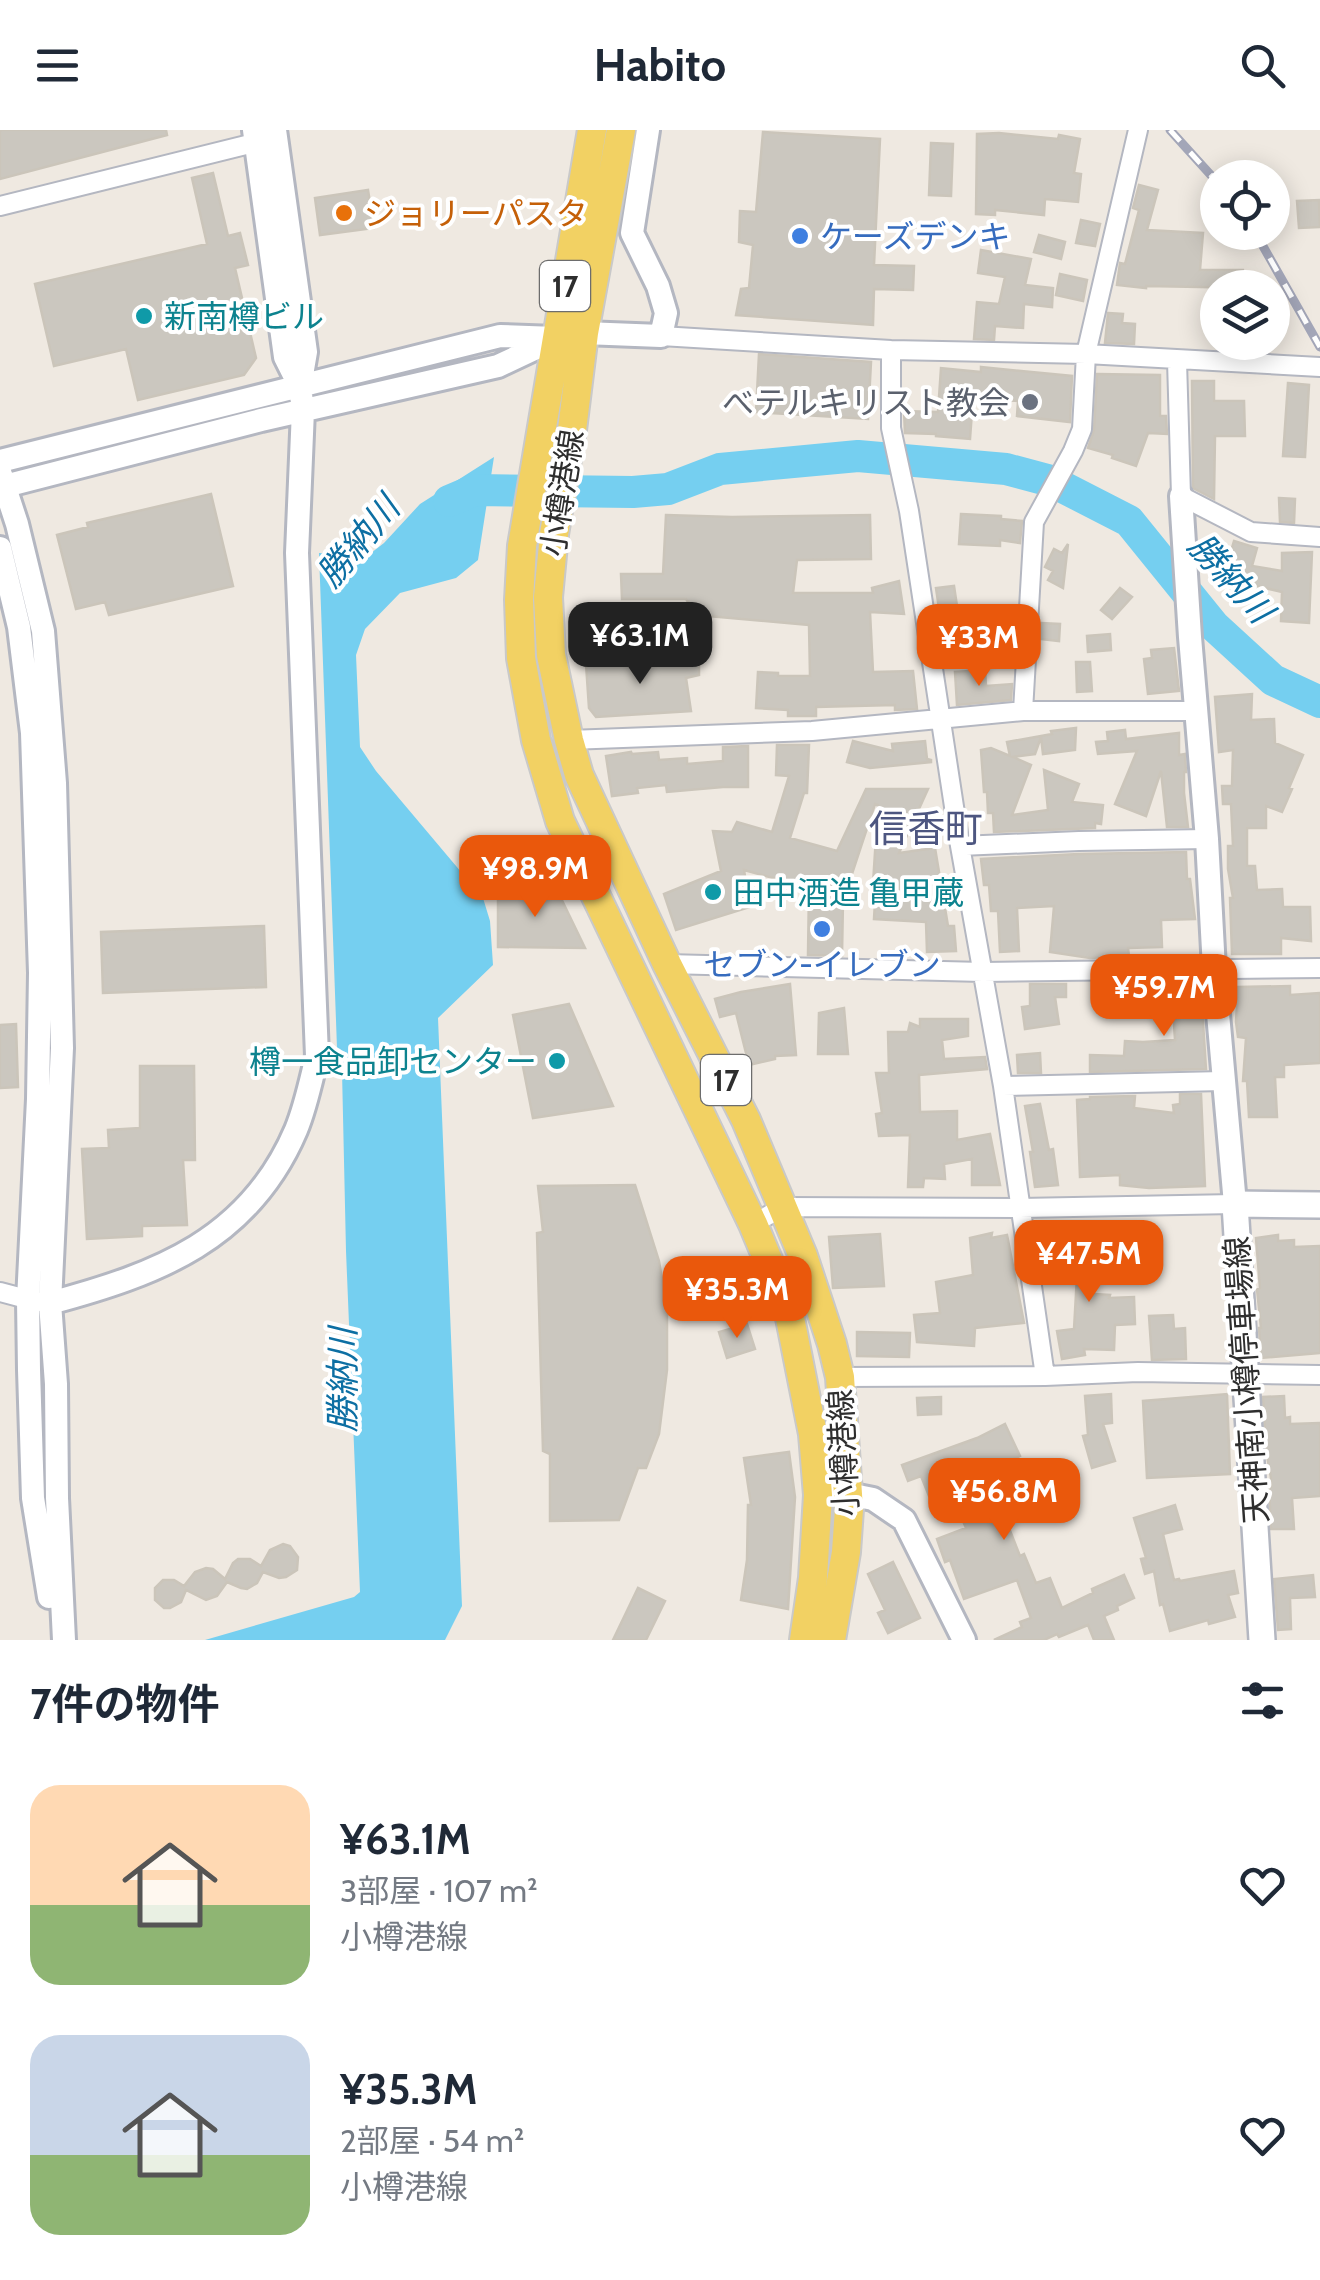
<!DOCTYPE html>
<html lang="ja">
<head>
<meta charset="utf-8">
<style>
	body { margin:0; font-family:Cabin,"Noto Sans JP",sans-serif; background:#f2f2f3; color:#1f2937; height:100vh; display:flex; flex-direction:column; font-size:38px; white-space:nowrap }
	* { box-sizing:border-box; margin:0 }
	p { font-size:32px; color:#747a83 }
	.icon { flex:none; width:55px; height:55px; fill:none; stroke:currentColor; stroke-width:2; stroke-linecap:round; stroke-linejoin:round }
	.map { position:relative; height:1510px; overflow:hidden }
	.drawer { display:flex; flex-direction:column; background:#fff; flex:1 }
	.drawer>* { flex:none }
	.controls { position:absolute; left:1200px; top:30px; display:grid; gap:20px }
	.controls a { display:grid; place-items:center; width:90px; height:90px; border-radius:50%; background:#fff; box-shadow:0 5px 25px #0003; font-size:50px }
	.price { position:absolute; translate:-50% -85px; padding:0 22px; border-radius:20px; background:#ea580c; color:#fff; font-size:32px; line-height:65px; filter:drop-shadow(0 2px 5px #0008) }
	.price::after { content:''; position:absolute; left:50%; top:60px; width:30px; height:22px; margin-left:-15px; background:inherit; clip-path:polygon(0 0,100% 0,50% 100%) }
	.price.on { background:#222; color:#fff }
	ul { padding:0; list-style:none }
	li { display:flex; align-items:center; gap:30px; height:250px; padding:0 30px }
	li span { display:grid; place-items:center; flex:none; width:280px; height:200px; border-radius:30px; color:#555 }
	li>.icon { margin-inline-start:auto }
	span .icon { width:120px; height:120px; fill:#fffc; stroke-width:1 }
	li b { font-size:42px }
	h2 { display:flex; justify-content:space-between; align-items:center; height:120px; padding:0 30px; font-size:42px }
	header { display:flex; justify-content:space-between; align-items:center; height:130px; padding:0 30px; background:#fff; font-size:45px; font-weight:700 }
	.map>svg:first-child { display:block }
</style>
</head>
<body>
<header><svg class="icon" aria-label="menu" viewBox="0 0 24 24"><path d="M4 6h16M4 12h16M4 18h16"/></svg>Habito<svg class="icon" aria-label="search" viewBox="0 0 24 24"><circle cx="10" cy="10" r="6"/><path d="M15 15l6 6"/></svg></header>
<div class="map">
<svg width="1320" height="1510" viewBox="0 0 1320 1510">
	<rect width="100%" height="100%" fill="#efe9e1"/>
	<path fill="#75cff0" d="M 494,327 L 478,430 L 456,448 L 400,463 L 365,499 L 356,525 L 360,617 L 376,641 L 483,768 L 490,791 L 493,835 L 438,888 L 462,1476 L 445,1510 L 205,1510 L 354,1467 L 360,1462 L 346,1121 L 342,941 L 337,918 L 319,423 L 358,426 L 371,423 L 384,413 L 420,374 Z"/>
	<g fill="none" stroke-linecap="round" stroke-linejoin="round">
		<path stroke="#75cff0" stroke-width="32" d="M 449,371 L 475,360 L 633,362 L 668,359 L 720,339 L 858,326 L 1006,339 L 1051,351 L 1129,391 L 1214,496 L 1273,550 L 1320,572"/>
	</g>
	<path fill="#cbc7bf" stroke="#cbc5ba" stroke-width="2.5" d="M 0,0 L 166,0 L 167,5 L 0,49 Z
		M 763,2 L 880,9 L 874,135 L 914,136 L 913,160 L 874,159 L 873,195 L 736,185 L 741,159 L 749,158 L 753,115 L 739,112 L 740,81 L 756,82 Z
		M 999,3 L 1058,9 L 1059,5 L 1080,9 L 1074,43 L 1081,44 L 1078,72 L 1045,69 L 1044,85 L 995,80 L 995,85 L 976,84 L 977,4 Z
		M 931,13 L 953,14 L 951,66 L 929,65 Z
		M 213,43 L 228,106 L 240,103 L 248,135 L 235,138 L 256,228 L 244,245 L 138,270 L 126,219 L 54,236 L 35,154 L 207,114 L 192,48 Z
		M 1139,55 L 1158,60 L 1147,100 L 1203,103 L 1200,140 L 1243,140 L 1251,158 L 1146,156 L 1146,158 L 1117,155 L 1120,133 L 1125,134 L 1139,80 L 1133,78 Z
		M 368,60 L 374,98 L 320,105 L 315,68 Z
		M 1319,70 L 1320,97 L 1299,98 L 1297,71 Z
		M 1081,90 L 1100,94 L 1095,116 L 1076,113 Z
		M 1039,105 L 1065,112 L 1061,129 L 1034,122 Z
		M 981,120 L 1031,129 L 1025,155 L 1053,158 L 1052,177 L 1024,174 L 1023,198 L 995,196 L 994,210 L 974,209 L 977,172 L 999,174 L 1005,147 L 978,143 Z
		M 1060,144 L 1087,150 L 1083,171 L 1056,165 Z
		M 1108,183 L 1123,184 L 1122,193 L 1135,194 L 1134,214 L 1105,213 Z
		M 759,224 L 871,232 L 868,289 L 756,282 Z
		M 981,237 L 1072,246 L 1070,292 L 1017,286 L 1018,271 L 973,268 L 970,309 L 936,306 L 936,304 L 905,303 L 904,281 L 938,282 L 941,238 L 981,242 Z
		M 1097,244 L 1160,245 L 1160,286 L 1166,286 L 1167,304 L 1148,303 L 1136,336 L 1112,328 L 1113,325 L 1088,318 L 1094,300 Z
		M 1192,251 L 1214,251 L 1214,271 L 1244,271 L 1245,306 L 1215,306 L 1214,369 L 1193,358 Z
		M 1288,253 L 1309,255 L 1305,327 L 1283,326 Z
		M 211,364 L 233,456 L 109,485 L 105,472 L 76,479 L 57,405 L 88,397 L 87,393 Z
		M 1279,368 L 1295,369 L 1294,393 L 1280,392 Z
		M 961,384 L 1001,386 L 1001,389 L 1022,391 L 1020,413 L 1000,410 L 1000,416 L 959,414 Z
		M 666,385 L 732,387 L 870,385 L 871,429 L 797,430 L 793,463 L 873,463 L 872,458 L 899,451 L 904,484 L 870,482 L 873,542 L 913,541 L 917,579 L 895,580 L 895,575 L 816,577 L 816,586 L 788,586 L 788,580 L 756,578 L 758,542 L 778,543 L 778,546 L 810,546 L 809,495 L 697,485 L 686,469 L 622,469 L 621,444 L 663,444 Z
		M 1234,411 L 1257,418 L 1252,436 L 1282,441 L 1282,423 L 1312,422 L 1309,493 L 1281,491 L 1282,462 L 1223,448 Z
		M 1068,414 L 1063,458 L 1048,450 L 1053,441 L 1045,437 L 1054,419 L 1062,423 Z
		M 954,456 L 960,496 L 942,499 L 936,458 Z
		M 1120,458 L 1132,467 L 1112,489 L 1101,480 Z
		M 1041,493 L 1060,494 L 1059,511 L 1040,509 Z
		M 1110,504 L 1111,520 L 1088,522 L 1087,506 Z
		M 1174,518 L 1179,561 L 1148,564 L 1144,529 L 1152,528 L 1151,520 Z
		M 699,529 L 699,545 L 686,548 L 691,581 L 596,587 L 589,578 L 586,534 Z
		M 1076,532 L 1090,532 L 1092,561 L 1077,562 Z
		M 985,540 L 986,556 L 1012,554 L 1011,570 L 957,575 L 955,542 Z
		M 1252,564 L 1251,590 L 1274,589 L 1275,613 L 1303,625 L 1289,658 L 1292,659 L 1282,682 L 1266,676 L 1266,698 L 1247,698 L 1247,736 L 1255,736 L 1257,760 L 1282,759 L 1283,777 L 1310,777 L 1311,811 L 1281,808 L 1281,824 L 1232,824 L 1230,768 L 1233,768 L 1228,739 L 1228,716 L 1233,716 L 1231,674 L 1223,674 L 1222,656 L 1232,656 L 1233,620 L 1219,622 L 1215,567 Z
		M 1076,598 L 1075,620 L 1043,624 L 1041,607 L 1035,624 L 1013,627 L 1031,635 L 1012,685 L 1048,680 L 1044,640 L 1079,654 L 1072,672 L 1103,675 L 1101,694 L 1095,693 L 1095,698 L 994,702 L 993,683 L 988,683 L 987,662 L 984,662 L 981,620 L 991,618 L 1010,626 L 1007,612 L 1052,604 L 1051,601 Z
		M 1125,600 L 1126,609 L 1179,603 L 1179,625 L 1185,624 L 1186,642 L 1184,642 L 1184,663 L 1188,697 L 1167,697 L 1161,641 L 1146,686 L 1115,674 L 1137,621 L 1098,624 L 1096,612 L 1108,611 L 1107,602 Z
		M 853,611 L 893,621 L 892,614 L 925,611 L 927,629 L 931,630 L 931,632 L 870,638 L 847,632 Z
		M 777,615 L 809,615 L 807,663 L 804,663 L 790,708 L 837,721 L 866,659 L 928,659 L 899,723 L 935,718 L 948,796 L 954,796 L 956,821 L 927,822 L 926,792 L 874,789 L 876,754 L 873,754 L 878,675 L 875,674 L 843,771 L 842,826 L 808,825 L 809,758 L 744,740 L 750,777 L 676,800 L 664,764 L 721,741 L 713,701 L 732,702 L 737,692 L 772,702 L 789,646 L 776,645 Z
		M 748,616 L 748,657 L 723,657 L 667,662 L 666,655 L 637,658 L 638,663 L 612,666 L 606,626 L 631,622 L 632,624 L 658,622 L 659,630 L 687,628 L 687,634 L 723,631 L 723,617 Z
		M 1186,722 L 1187,749 L 1190,749 L 1195,789 L 1161,790 L 1162,817 L 1128,818 L 1129,826 L 1090,828 L 1050,822 L 1054,776 L 1017,778 L 1019,821 L 1000,822 L 998,781 L 991,781 L 989,755 L 984,755 L 981,729 L 1079,724 Z
		M 498,758 L 556,758 L 585,818 L 498,817 Z
		M 264,796 L 266,857 L 103,863 L 101,802 Z
		M 790,854 L 796,925 L 775,926 L 775,929 L 749,935 L 736,883 L 720,887 L 715,869 L 741,862 Z
		M 1030,854 L 1066,854 L 1066,867 L 1055,867 L 1059,894 L 1025,899 L 1022,877 L 1030,876 Z
		M 1290,856 L 1290,865 L 1320,863 L 1320,933 L 1284,935 L 1284,947 L 1275,947 L 1277,987 L 1249,987 L 1247,951 L 1243,951 L 1246,908 L 1238,907 L 1236,892 L 1238,857 Z
		M 1170,857 L 1170,863 L 1201,861 L 1206,939 L 1090,942 L 1090,925 L 1124,926 L 1125,911 L 1143,912 L 1175,910 L 1173,878 L 1149,879 L 1148,858 Z
		M 569,874 L 613,976 L 533,988 L 513,885 Z
		M 844,878 L 848,924 L 818,924 L 819,883 Z
		M 920,889 L 968,889 L 968,906 L 942,910 L 944,929 L 985,927 L 987,939 L 919,945 L 920,982 L 957,981 L 957,1010 L 990,1004 L 1000,1055 L 972,1055 L 972,1029 L 944,1034 L 945,1049 L 924,1048 L 923,1057 L 908,1057 L 910,1005 L 879,1006 L 876,984 L 882,983 L 876,943 L 889,943 L 888,902 L 908,902 L 910,893 L 920,897 Z
		M 16,894 L 18,957 L 0,958 L 0,895 Z
		M 1040,923 L 1041,943 L 1018,943 L 1017,925 Z
		M 140,936 L 194,936 L 195,1030 L 183,1030 L 187,1095 L 142,1096 L 142,1106 L 87,1109 L 82,1019 L 109,1018 L 108,1000 L 140,998 Z
		M 1180,964 L 1201,964 L 1205,1056 L 1149,1058 L 1120,1055 L 1120,1045 L 1080,1047 L 1077,970 L 1090,969 L 1090,967 L 1135,966 L 1134,978 L 1174,983 L 1173,975 L 1180,974 Z
		M 1040,974 L 1049,1020 L 1053,1019 L 1058,1055 L 1035,1057 L 1030,1022 L 1033,1022 L 1025,976 Z
		M 635,1055 L 659,1131 L 667,1179 L 667,1240 L 659,1304 L 646,1338 L 638,1338 L 619,1390 L 550,1391 L 550,1324 L 543,1321 L 537,1103 L 543,1102 L 538,1056 Z
		M 992,1103 L 991,1108 L 1007,1105 L 1024,1193 L 975,1198 L 974,1216 L 917,1212 L 914,1185 L 940,1183 L 936,1152 L 973,1145 L 970,1108 Z
		M 880,1104 L 884,1156 L 833,1158 L 829,1107 Z
		M 1278,1105 L 1278,1111 L 1294,1110 L 1294,1117 L 1320,1116 L 1320,1223 L 1261,1228 L 1259,1198 L 1261,1198 L 1257,1159 L 1260,1158 L 1256,1108 Z
		M 1093,1118 L 1094,1164 L 1110,1165 L 1109,1168 L 1134,1167 L 1135,1194 L 1115,1195 L 1114,1220 L 1084,1219 L 1085,1225 L 1062,1229 L 1057,1201 L 1074,1199 L 1077,1146 L 1049,1147 L 1048,1120 Z
		M 1173,1185 L 1174,1199 L 1185,1198 L 1186,1229 L 1152,1230 L 1149,1186 Z
		M 747,1194 L 755,1219 L 727,1228 L 719,1202 Z
		M 857,1202 L 910,1203 L 909,1227 L 857,1226 Z
		M 1111,1264 L 1112,1293 L 1103,1294 L 1115,1331 L 1092,1338 L 1083,1306 L 1088,1305 L 1085,1266 Z
		M 1227,1264 L 1230,1344 L 1147,1348 L 1143,1271 Z
		M 1284,1266 L 1285,1288 L 1290,1287 L 1290,1294 L 1320,1293 L 1320,1366 L 1292,1368 L 1294,1399 L 1271,1399 L 1269,1357 L 1271,1357 L 1271,1348 L 1266,1320 L 1263,1267 Z
		M 941,1267 L 941,1284 L 918,1285 L 917,1268 Z
		M 1005,1294 L 1020,1326 L 987,1342 L 1020,1426 L 1024,1424 L 1036,1453 L 1050,1448 L 1062,1478 L 1093,1463 L 1092,1459 L 1124,1445 L 1134,1468 L 1117,1476 L 1118,1480 L 1104,1486 L 1114,1510 L 1094,1510 L 1088,1495 L 1059,1507 L 1057,1504 L 1044,1510 L 994,1510 L 1022,1497 L 1020,1492 L 1031,1488 L 1017,1450 L 964,1469 L 950,1430 L 945,1432 L 937,1409 L 966,1398 L 949,1358 L 929,1366 L 921,1346 L 908,1351 L 902,1335 L 977,1308 Z
		M 789,1322 L 795,1367 L 788,1479 L 741,1470 L 747,1430 L 748,1375 L 751,1375 L 744,1328 Z
		M 1175,1375 L 1182,1399 L 1163,1404 L 1174,1450 L 1179,1449 L 1180,1451 L 1234,1441 L 1238,1463 L 1228,1465 L 1235,1487 L 1209,1494 L 1208,1490 L 1170,1501 L 1163,1474 L 1160,1475 L 1154,1441 L 1145,1444 L 1141,1429 L 1146,1428 L 1134,1388 Z
		M 283,1414 L 290,1416 L 298,1427 L 297,1440 L 286,1447 L 279,1448 L 263,1442 L 257,1453 L 247,1459 L 241,1458 L 227,1452 L 217,1466 L 206,1470 L 186,1460 L 181,1472 L 170,1478 L 164,1478 L 155,1470 L 155,1458 L 163,1450 L 174,1450 L 184,1456 L 195,1442 L 206,1438 L 213,1439 L 225,1449 L 233,1433 L 238,1429 L 250,1429 L 261,1436 L 270,1420 Z
		M 893,1432 L 920,1488 L 888,1503 L 878,1483 L 885,1480 L 868,1444 Z
		M 1313,1445 L 1315,1467 L 1290,1468 L 1291,1499 L 1278,1500 L 1274,1449 Z
		M 638,1458 L 665,1471 L 646,1510 L 613,1510 Z"/>
	<g fill="none" stroke-linecap="round" stroke-linejoin="round">
		<defs>
			<path id="minor" d="M 0,76 L 266,10
				M 661,206 L 891,220 L 1086,224 L 1320,237
				M 891,220 L 891,298 L 909,381 L 960,716 L 1003,956 L 1045,1246
				M 1177,231 L 1181,366 L 1251,402 L 1320,407
				M 1023,581 L 1034,392 L 1073,321 L 1082,299 L 1086,224 L 1138,0
				M 569,610 L 812,601 L 1023,581 L 1196,581
				M 960,716 L 1079,711 L 1207,709
				M 667,834 L 983,842 L 1320,838
				M 1003,956 L 1223,951
				M 753,1094 L 783,1077 L 1020,1078 L 1235,1074
				M 0,1162 L 38,1172
				M 840,1247 L 1045,1246 L 1138,1242 L 1320,1245"/>
			<path id="tertiary" d="M 254,0 L 285,227 L 300,257
				M 0,331 L 500,206 L 556,208 L 584,203 L 661,206 L 666,183 L 658,156 L 632,103 L 648,0
				M 0,342 L 17,394 L 43,501 L 55,653 L 62,918 L 50,1173 L 56,1254 L 57,1368 L 64,1510
				M 0,354 L 5,356 L 261,290 L 498,236 L 553,210
				M 1181,366 L 1190,507 L 1207,709 L 1214,839 L 1235,1074
				M 0,418 L 19,497 L 32,603 L 40,843 L 38,969 L 28,1170 L 29,1240 L 33,1368 L 49,1467
				M 50,1173 C 158,1144 249,1110 296,1000 C 306,976 311,950 317,926 L 297,423 L 303,280 L 300,257 L 306,222 L 275,0
				M 834,1364 L 848,1364 L 873,1369 L 904,1390 L 964,1510"/>
			<path id="secondary" d="M 1262,1510 L 1235,1074 L 1320,1075"/>
			<path id="primary" d="M 592,0 L 522,416 L 519,470 L 521,528 L 536,610 L 560,691 L 753,1094 L 788,1178 L 813,1304 L 818,1365 L 813,1448 L 804,1510
				M 621,0 L 584,203 L 572,300 L 554,404 L 548,467 L 551,525 L 569,610 L 579,645 L 667,834 L 746,990 L 803,1126 L 832,1214 L 840,1247 L 849,1379 L 846,1422 L 831,1510"/>
		</defs>
		<use href="#minor" stroke="#b4b7c1" stroke-width="22"/>
		<use href="#tertiary" stroke="#b4b7c1" stroke-width="28"/>
		<use href="#secondary" stroke="#b4b7c1" stroke-width="30"/>
		<use href="#primary" stroke="#c9c9c9" stroke-width="32"/>
		<use href="#minor" stroke="#fff" stroke-width="18"/>
		<use href="#tertiary" stroke="#fff" stroke-width="22"/>
		<use href="#secondary" stroke="#fff" stroke-width="25"/>
		<use href="#primary" stroke="#f2d163" stroke-width="28"/>
		<defs>
			<path id="rail" d="M 1170,0 L 1218,53
				M 1255,102 L 1320,217"/>
		</defs>
		<use href="#rail" stroke="#a3a6b8" stroke-width="9"/>
		<use href="#rail" stroke="#fff" stroke-width="5" stroke-dasharray="15" stroke-linecap="butt"/>
	</g>
	<circle fill="#e8710a" stroke="#fff" stroke-width="4" cx="344" cy="83" r="10"/>
	<g fill="#3f7fe0" stroke="#fff" stroke-width="4">
		<circle cx="800" cy="106" r="10"/>
		<circle cx="822" cy="799" r="10"/>
	</g>
	<g fill="#0f9aa8" stroke="#fff" stroke-width="4">
		<circle cx="144" cy="186" r="10"/>
		<circle cx="713" cy="762" r="10"/>
		<circle cx="557" cy="931" r="10"/>
	</g>
	<circle fill="#6b7280" stroke="#fff" stroke-width="4" cx="1030" cy="272" r="10"/>
	<g text-anchor="middle" dominant-baseline="central" stroke-width="8" stroke-linejoin="round" paint-order="stroke">
		<g fill="#fff" stroke="#6d6d6d" stroke-width="2.5">
			<rect x="540" y="131" width="50" height="50" rx="8"/>
			<rect x="701" y="925" width="50" height="50" rx="8"/>
		</g>
		<g font-size="30" font-weight="bold" fill="#2e2e2e">
			<text x="565" y="156">17</text>
			<text x="726" y="950">17</text>
		</g>
		<g font-size="32" fill="#c56008" stroke="#fff" text-anchor="start">
			<text x="364" y="83">ジョリーパスタ</text>
		</g>
		<g font-size="32" fill="#366cbe" stroke="#fff" text-anchor="start">
			<text x="820" y="106">ケーズデンキ</text>
			<text x="822" y="834" text-anchor="middle">セブン-イレブン</text>
		</g>
		<g font-size="32" fill="#0d838f" stroke="#fff" text-anchor="start">
			<text x="164" y="186">新南樽ビル</text>
			<text x="733" y="762">田中酒造 亀甲蔵</text>
			<text x="537" y="931" text-anchor="end">樽一食品卸センター</text>
		</g>
		<g font-size="32" fill="#5b616d" stroke="#fff" text-anchor="end">
			<text x="1010" y="272">べテルキリスト教会</text>
		</g>
		<g font-size="32" fill="#2e2e2e" stroke="#fff">
			<text transform="translate(562 363) rotate(-81)">小樽港線</text>
			<text transform="translate(1246 1250) rotate(-94)">天神南小樽停車場線</text>
			<text transform="translate(843 1323) rotate(-93)">小樽港線</text>
		</g>
		<g font-size="35" font-style="italic" fill="#0d6fa3" stroke="#fff">
			<text transform="translate(358 411) rotate(-50)">勝納川</text>
			<text transform="translate(1231 448) rotate(48)">勝納川</text>
			<text transform="translate(342 1250) rotate(-90)">勝納川</text>
		</g>
		<g font-size="38" fill="#4d5680" stroke="#fff">
			<text x="926" y="698">信香町</text>
		</g>
	</g>
</svg>
<div class="controls">
<a><svg class="icon" aria-label="locate" viewBox="0 0 24 24"><circle cx="12" cy="12" r="6"/><path d="M12 2v4M12 18v4M2 12h4M18 12h4"/></svg></a>
<a><svg class="icon" aria-label="layers" viewBox="0 0 24 24"><path d="M12 4l9 5-9 5-9-5zM3 14l9 5 9-5"/></svg></a>
</div>
<b class="price on" style="left:640px;top:557px">¥63.1M</b>
<b class="price" style="left:979px;top:559px">¥33M</b>
<b class="price" style="left:535px;top:790px">¥98.9M</b>
<b class="price" style="left:1164px;top:909px">¥59.7M</b>
<b class="price" style="left:1089px;top:1175px">¥47.5M</b>
<b class="price" style="left:737px;top:1211px">¥35.3M</b>
<b class="price" style="left:1004px;top:1413px">¥56.8M</b>
</div>
<section class="drawer">
<h2>7件の物件<svg class="icon" aria-label="filters" viewBox="0 0 24 24"><path d="M4 7h16M4 17h16"/><circle cx="9" cy="7" r="2"/><circle cx="15" cy="17" r="2"/></svg></h2>
<ul>
<li><span style="background:linear-gradient(#ffd9b3 60%,#8fb573 0)"><svg class="icon" aria-label="home" viewBox="0 0 24 24"><path d="M3 11l9-7 9 7M6 9v11h12V9"/></svg></span><div><b>¥63.1M</b><p>3部屋 · 107 m²</p><p>小樽港線</p></div><svg class="icon" aria-label="heart" viewBox="0 0 24 24"><path d="M12 20l-8-8c-3-5 5-10 8-4 3-6 11-1 8 4z"/></svg></li>
<li><span style="background:linear-gradient(#c9d6e8 60%,#8fb573 0)"><svg class="icon" aria-label="home" viewBox="0 0 24 24"><path d="M3 11l9-7 9 7M6 9v11h12V9"/></svg></span><div><b>¥35.3M</b><p>2部屋 · 54 m²</p><p>小樽港線</p></div><svg class="icon" aria-label="heart" viewBox="0 0 24 24"><path d="M12 20l-8-8c-3-5 5-10 8-4 3-6 11-1 8 4z"/></svg></li>
</ul>
</section>
</body>
</html>
